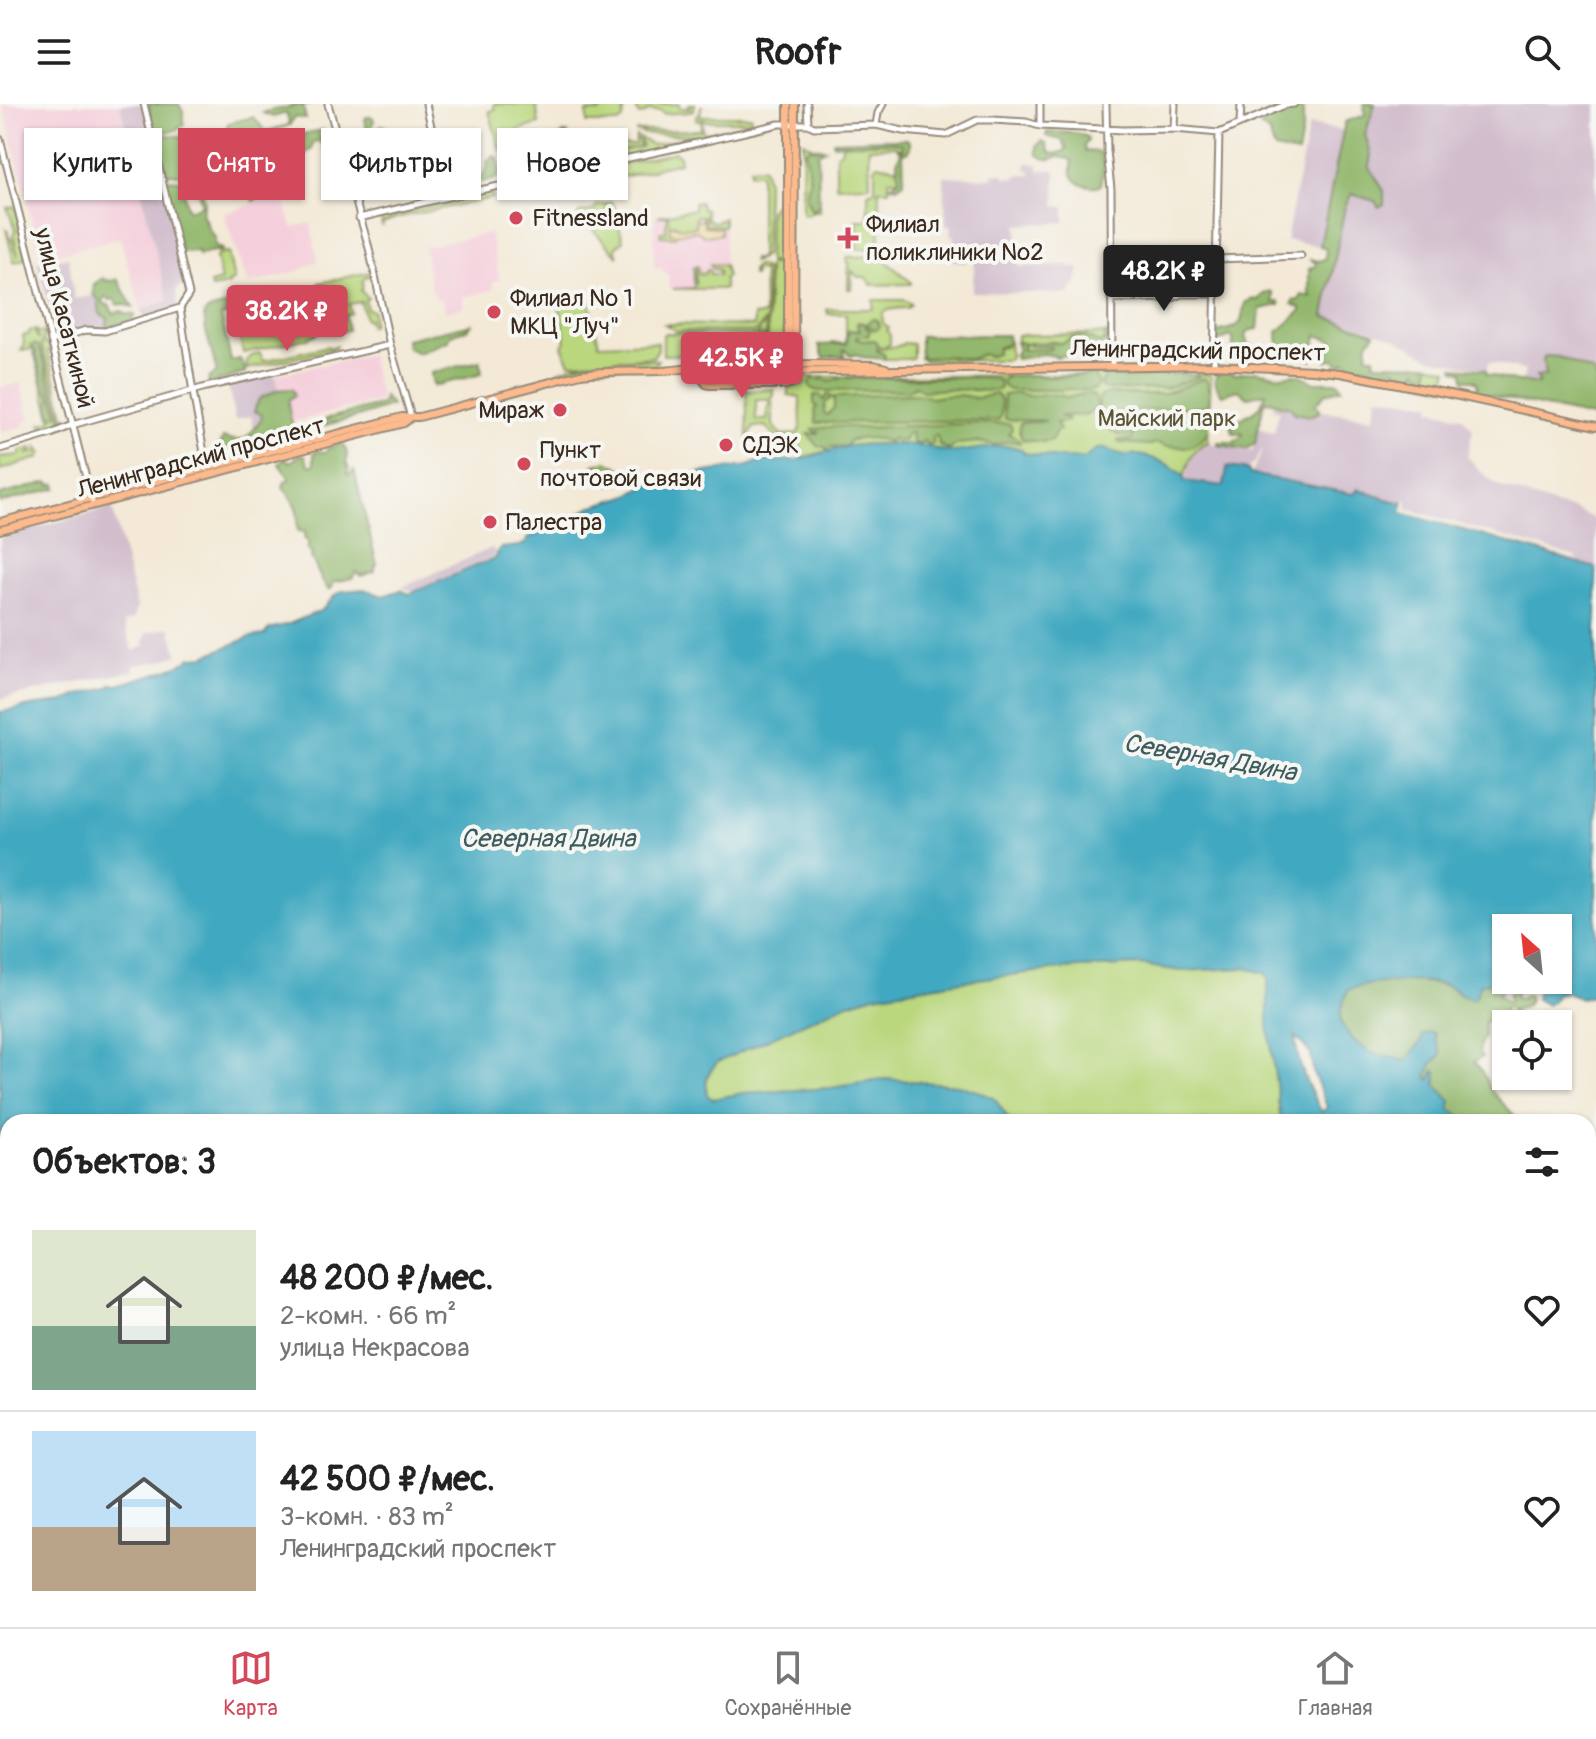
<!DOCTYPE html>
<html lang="ru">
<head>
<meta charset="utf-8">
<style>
	body { margin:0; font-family:Pangolin,sans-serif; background:#f6f6f6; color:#222; height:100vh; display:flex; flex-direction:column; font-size:30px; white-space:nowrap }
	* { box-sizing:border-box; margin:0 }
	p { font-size:26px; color:#767676 }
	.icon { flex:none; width:44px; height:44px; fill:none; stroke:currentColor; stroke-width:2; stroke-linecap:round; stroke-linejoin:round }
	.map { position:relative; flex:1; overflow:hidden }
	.drawer { position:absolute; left:0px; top:1010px; width:1596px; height:514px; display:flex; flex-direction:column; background:#fff; border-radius:24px 24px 0 0; box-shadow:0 2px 6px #0004 }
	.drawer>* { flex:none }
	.hud { position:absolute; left:24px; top:24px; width:800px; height:72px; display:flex; gap:16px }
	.needle { width:52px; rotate:333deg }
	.fabs { position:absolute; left:1492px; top:810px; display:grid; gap:16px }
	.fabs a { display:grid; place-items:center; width:80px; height:80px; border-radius:0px; background:#fff; box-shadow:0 2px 6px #0004; font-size:40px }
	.price { position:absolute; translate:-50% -68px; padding:0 18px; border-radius:8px; background:#d1495b; color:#fff; font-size:26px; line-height:52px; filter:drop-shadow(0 2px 4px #0008) }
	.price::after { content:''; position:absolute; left:50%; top:48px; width:24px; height:18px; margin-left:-12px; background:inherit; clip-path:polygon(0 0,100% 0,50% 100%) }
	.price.active { background:#222; color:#fff }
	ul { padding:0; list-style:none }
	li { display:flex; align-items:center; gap:24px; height:200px; padding:0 32px }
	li+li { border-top:2px solid #e0e0e0 }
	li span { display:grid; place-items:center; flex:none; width:224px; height:160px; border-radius:0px; color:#555 }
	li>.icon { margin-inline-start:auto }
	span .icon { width:96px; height:96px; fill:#fffc; stroke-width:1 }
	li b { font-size:34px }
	h2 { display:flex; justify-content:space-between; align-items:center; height:96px; padding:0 32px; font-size:34px }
	.tag { padding:0 28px; border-radius:0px; background:#fff; box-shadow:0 2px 6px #0004; font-size:28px; line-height:72px }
	.tag.active { background:#d1495b; color:#fff }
	header { display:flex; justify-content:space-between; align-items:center; height:104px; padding:0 32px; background:#fff; font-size:36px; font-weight:700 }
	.tab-bar { display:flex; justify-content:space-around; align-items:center; height:112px; border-top:2px solid #e0e0e0; background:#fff; font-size:22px; color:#767676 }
	.tab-bar a { display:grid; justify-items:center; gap:4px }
	.tab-bar .active { color:#d1495b }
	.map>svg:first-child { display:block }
</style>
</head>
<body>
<header><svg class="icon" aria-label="menu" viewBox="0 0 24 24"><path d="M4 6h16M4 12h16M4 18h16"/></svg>Roofr<svg class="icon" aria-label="search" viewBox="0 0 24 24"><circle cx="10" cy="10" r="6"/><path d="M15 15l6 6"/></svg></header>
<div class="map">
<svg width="1596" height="1523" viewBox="0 0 1596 1523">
	<rect width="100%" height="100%" fill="#f6f6f2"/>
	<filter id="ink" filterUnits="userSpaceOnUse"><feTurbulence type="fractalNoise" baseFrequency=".0125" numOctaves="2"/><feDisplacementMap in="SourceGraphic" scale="16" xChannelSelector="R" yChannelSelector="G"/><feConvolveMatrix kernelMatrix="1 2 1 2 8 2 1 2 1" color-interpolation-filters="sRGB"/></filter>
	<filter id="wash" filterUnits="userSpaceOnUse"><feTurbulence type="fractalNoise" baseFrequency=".006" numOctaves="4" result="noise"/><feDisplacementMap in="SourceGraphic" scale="32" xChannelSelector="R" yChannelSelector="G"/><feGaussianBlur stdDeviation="1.8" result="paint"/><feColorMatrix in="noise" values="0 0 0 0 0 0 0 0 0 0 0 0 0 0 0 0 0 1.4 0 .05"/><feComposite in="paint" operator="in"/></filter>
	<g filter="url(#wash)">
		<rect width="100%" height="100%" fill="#f3e9d6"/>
		<path fill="#f5cfdb" d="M 3,0 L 120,0 L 168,197 L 141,206 L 120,134 L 41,154 Z
			M 293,54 L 300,82 L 282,87 L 292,123 L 311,119 L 318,157 L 297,167 L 248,181 L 224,110 L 263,96 L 255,66 Z
			M 654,112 L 705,113 L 705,121 L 725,123 L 724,185 L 669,185 L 668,171 L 660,164 L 654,164 Z
			M 490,129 L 500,176 L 493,178 L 493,186 L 463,193 L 464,203 L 445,208 L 442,195 L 436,195 L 433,186 L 431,186 L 424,143 Z
			M 370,251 L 381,296 L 287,319 L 275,271 Z
			M 21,279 L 30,316 L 23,318 L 24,322 L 0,328 L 0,284 Z"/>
		<path fill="#d1bdcc" d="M 120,0 L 149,0 L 150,2 L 151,21 L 158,38 L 157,50 L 170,98 L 168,103 L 187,177 L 176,186 L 179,205 L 144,215 L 141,206 L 168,197 Z
			M 1369,0 L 1596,0 L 1596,291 L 1523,276 L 1525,267 L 1489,258 L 1486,265 L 1431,254 L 1395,234 L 1359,221 L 1340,218 L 1324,212 L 1345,102 L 1351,90 Z
			M 1309,21 L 1343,26 L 1320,142 L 1286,136 Z
			M 1027,58 L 1039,61 L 1039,66 L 1056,66 L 1055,102 L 1065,103 L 1065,118 L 1017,121 L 1019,163 L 1069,161 L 1071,164 L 1080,164 L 1077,179 L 1071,185 L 1070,190 L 972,188 L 975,154 L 966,154 L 966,159 L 946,155 L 953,146 L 951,139 L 953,139 L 954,132 L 950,131 L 951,122 L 946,122 L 944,72 L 993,74 L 993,69 L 1004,70 L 1005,73 L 1016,74 L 1017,71 L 1031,71 L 1031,66 L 1026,66 Z
			M 69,153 L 74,195 L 93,192 L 98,194 L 100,210 L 108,213 L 109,215 L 105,226 L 85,224 L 58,233 L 37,158 Z
			M 275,271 L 279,286 L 259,295 L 257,298 L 256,305 L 263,314 L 254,327 L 251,312 L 235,316 L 228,281 Z
			M 1377,292 L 1432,300 L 1431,305 L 1462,313 L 1473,325 L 1467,352 L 1480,367 L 1499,382 L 1555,401 L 1576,406 L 1596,416 L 1596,464 L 1402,408 L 1404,399 L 1362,388 L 1355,390 L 1252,369 L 1263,346 L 1261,347 L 1253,361 L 1251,361 L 1248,366 L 1232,364 L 1225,382 L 1184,377 L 1194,349 L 1203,338 L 1211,338 L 1213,340 L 1252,347 L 1259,324 L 1274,329 L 1279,307 L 1273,305 L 1274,300 L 1374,314 Z
			M 112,403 L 137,502 L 134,515 L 124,518 L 133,547 L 145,542 L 144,537 L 147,529 L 170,523 L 178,551 L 161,557 L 134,561 L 133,567 L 0,595 L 0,434 Z
			M 492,444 L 496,451 L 413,487 L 402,483 Z
			M 0,1458 L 8,1459 L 8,1516 L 424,1516 L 467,1523 L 0,1523 Z"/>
		<path fill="#bad77e" stroke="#7a804e" stroke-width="2" d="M 494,0 L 536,0 L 539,20 L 518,26 L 521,40 L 500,46 L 489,7 L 494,6 Z
			M 600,0 L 625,0 L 623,16 L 618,19 L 587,19 L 587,8 L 600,8 Z
			M 637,0 L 679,0 L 680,4 L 689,4 L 689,0 L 695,0 L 693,6 L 689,8 L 663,10 L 661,7 L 648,7 L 645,10 L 639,11 L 637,8 Z
			M 702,1 L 700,9 L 702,12 L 751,12 L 751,16 L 745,17 L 706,17 L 702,15 L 703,29 L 760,17 L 763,20 L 566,67 L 562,61 L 635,44 L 624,46 L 562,46 L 558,42 L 559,34 L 563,29 L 568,29 L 568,31 L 563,31 L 560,34 L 562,41 L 635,41 L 636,31 L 640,41 L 637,44 L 642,43 L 640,34 L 652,41 L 697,31 L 646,30 L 635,27 L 700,26 L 702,19 L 700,16 L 696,16 L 696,13 L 699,11 Z
			M 803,37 L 811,42 L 825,45 L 816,45 L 811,43 L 805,46 C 808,59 813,76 806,88 L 815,106 L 819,100 L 820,107 L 812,107 L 812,109 L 805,111 L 802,109 Z
			M 896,38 L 902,40 L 903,46 L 896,42 L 869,44 L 870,81 L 836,82 L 836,50 L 841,47 L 843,39 Z
			M 675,48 L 679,51 L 680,58 L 655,64 L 653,66 L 564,86 L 560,80 L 562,74 Z
			M 878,60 L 899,64 L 901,73 L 899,76 L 889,76 L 889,86 L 878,86 L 879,88 L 880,141 L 875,141 L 875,144 L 857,145 L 857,116 L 868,116 L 868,89 L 875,86 L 875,63 Z
			M 763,63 L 767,78 L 765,151 L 760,155 L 752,158 L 752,155 L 760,155 L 760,69 L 750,69 L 750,64 Z
			M 490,88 L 493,94 L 396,114 L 383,119 L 382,123 L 381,114 Z
			M 781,92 L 784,102 L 785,153 L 781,158 L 768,158 L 769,107 Z
			M 700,98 L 702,104 L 705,105 L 708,116 L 715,118 L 724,114 L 724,122 L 705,121 L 705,112 L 696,112 L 696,123 L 681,124 L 674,120 L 670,127 L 675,130 L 675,133 L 661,132 L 660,130 L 661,128 L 666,128 L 666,118 L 668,117 L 668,112 L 658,112 L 694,105 L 694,99 Z
			M 607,99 L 611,98 L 614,101 L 623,137 L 615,143 L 618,152 C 604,139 593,123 578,113 L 579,109 L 595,106 L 596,102 L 605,100 L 607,106 L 610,106 Z
			M 15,102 L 26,151 L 24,155 L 14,158 L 6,125 L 8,127 L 8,131 L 13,137 L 18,152 L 13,130 L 16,126 L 7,104 Z
			M 222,147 L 222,149 L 228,148 L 234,177 L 229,178 L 229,181 L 211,184 L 210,180 L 221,177 L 216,153 L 220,151 L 217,148 Z
			M 885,152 L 886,157 L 911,178 L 911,180 L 870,181 L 872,180 L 865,173 L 858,173 L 852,167 L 851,185 L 848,185 L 849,159 L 847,158 L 847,153 Z
			M 710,160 L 724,161 L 727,173 L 724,174 L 724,185 L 673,185 L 694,184 L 693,163 L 695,162 L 696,181 L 696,162 L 698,162 L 699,170 L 706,169 L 707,166 L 710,166 L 710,170 L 719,171 L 719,166 L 713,165 Z
			M 768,160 L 782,161 L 784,163 L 784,246 L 780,251 L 768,251 Z
			M 755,162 L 761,162 L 766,166 L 766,215 L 756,228 L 676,227 L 665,220 L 754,222 L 754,212 L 764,211 L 763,167 L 754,166 L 754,172 L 752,172 L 752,166 Z
			M 370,168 L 371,173 L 367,172 L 362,177 L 363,180 L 361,187 L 368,194 L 365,196 L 367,205 L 373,207 L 372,222 L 369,222 L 368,215 L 365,215 L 361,198 L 349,200 L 351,209 L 345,211 L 348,226 L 343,227 L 336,198 L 342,187 L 334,182 L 333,186 L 327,187 L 325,181 L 319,181 L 319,179 Z
			M 589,195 L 599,240 L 658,238 L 658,245 L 653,253 L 570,259 L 562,242 L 566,237 L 559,200 Z
			M 312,196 L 319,228 L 308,234 L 243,249 L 235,213 Z
			M 873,196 L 904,196 L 911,200 L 907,204 C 902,204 886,205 883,209 C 882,210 883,217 883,219 L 889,224 L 887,227 L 890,231 L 890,240 L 885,243 L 876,243 L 877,239 L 872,236 L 865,237 L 857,236 L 857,232 L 867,232 L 870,226 L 866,222 L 869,221 L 878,225 L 879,220 L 876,215 L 870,216 L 867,220 L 859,218 L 857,222 L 861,225 L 860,226 L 848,227 L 848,240 L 832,241 L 832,239 L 846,239 L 846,210 L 828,210 L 827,205 L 873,205 Z
			M 766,218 L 766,231 L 759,230 L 758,233 L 766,233 L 766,245 L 760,246 L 758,250 L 663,251 L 663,231 L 665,229 L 757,231 Z
			M 35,225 L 39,229 L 45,228 L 43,238 L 49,241 L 50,246 L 48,247 L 64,311 L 67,313 L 65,320 L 41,239 L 63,322 L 48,326 L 43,323 L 41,320 L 52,317 L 33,245 L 21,247 L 24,240 L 23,231 L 29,231 L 29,227 L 33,226 L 39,236 Z
			M 1104,230 L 1105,235 L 1099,239 L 1087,233 L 1060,239 L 1049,237 L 1028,242 L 1051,243 L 1049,246 L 1022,246 L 1024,239 L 1017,238 L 1017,231 Z
			M 1009,238 L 1010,252 L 1008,256 L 925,257 L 920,254 L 920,252 L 925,254 L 948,252 L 971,255 L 982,250 L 989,252 L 998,244 L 1003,243 Z
			M 903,239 L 913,240 L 913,253 L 910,255 L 885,255 L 885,253 L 876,246 L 902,241 Z
			M 328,242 L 329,244 L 336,242 L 335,245 L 247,265 C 245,255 251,251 260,249 L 263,257 Z
			M 658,256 L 656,261 L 589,263 L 549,273 C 574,254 627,255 658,256 Z
			M 1430,260 L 1448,265 L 1444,283 L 1378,269 L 1387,265 L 1398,265 L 1403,269 L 1417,265 L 1427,274 Z
			M 1208,270 L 1211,272 L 1208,338 C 1193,343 1189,358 1184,372 C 1172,361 1155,354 1139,351 C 1133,350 1126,352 1120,350 C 1104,346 1099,341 1086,354 C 1075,355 1036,353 1025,349 C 1019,347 1016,341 1009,342 C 991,344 972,347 954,348 C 944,348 934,344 924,342 C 906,339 887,339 869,340 C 846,341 824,348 802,353 L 798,335 L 786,337 L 786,333 L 776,333 L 765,322 L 754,323 L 748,334 L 746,286 L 748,287 L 774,285 L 774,292 L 769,298 L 768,296 L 756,296 L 756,316 L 767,316 L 768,303 L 773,298 L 773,321 L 782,331 L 797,330 L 801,323 L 800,293 L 788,291 L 788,284 L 805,280 L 805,273 Z
			M 37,342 L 42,349 L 39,354 L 0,366 L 0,353 L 20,351 L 20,347 L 32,344 L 33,347 L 26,350 L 38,348 Z
			M 1141,861 L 1181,867 L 1245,864 L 1265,869 L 1268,873 L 1268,919 L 1281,1018 L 1011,1018 L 994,994 L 980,988 L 958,981 L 886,975 L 831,984 L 743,989 L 713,995 L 707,991 C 705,976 707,968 718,958 L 848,899 L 875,891 L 962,877 L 1060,865 Z
			M 1596,1267 C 1596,1289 1596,1309 1588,1330 L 1588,1268 Z
			M 1588,1359 L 1596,1365 L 1596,1518 L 1588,1510 Z"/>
		<path fill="#93b86d" stroke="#677146" stroke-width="2" d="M 149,0 L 179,0 L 183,8 L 184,21 L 176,26 L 157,29 L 151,21 Z
			M 300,0 L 312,0 L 303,2 L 306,15 L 294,13 L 290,21 L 264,30 L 261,42 L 239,51 L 235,50 L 233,43 C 250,38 248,46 261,30 L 231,36 L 226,27 L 228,19 L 253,13 L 266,27 L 289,21 L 287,9 L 273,13 L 263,9 C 275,4 288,6 300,0 Z
			M 1364,0 L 1375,0 L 1365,31 L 1371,50 L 1369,62 L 1384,87 L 1384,100 L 1379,103 L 1375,97 L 1352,90 L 1345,102 L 1324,212 C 1341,219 1358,221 1375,229 L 1368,238 L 1367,251 L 1374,253 L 1375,259 L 1430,260 L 1427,274 L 1417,265 L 1415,271 L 1409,271 L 1406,268 L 1398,269 L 1397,265 L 1387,265 L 1378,269 L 1369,262 L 1354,262 L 1345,257 L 1341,260 L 1337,259 L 1335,255 L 1327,257 L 1332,236 L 1317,231 L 1312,257 L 1308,253 C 1297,254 1287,252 1276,254 L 1279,244 L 1278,228 L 1301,207 L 1301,204 L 1292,200 L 1293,197 L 1299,196 L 1302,191 L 1312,193 L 1309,189 L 1309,165 L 1316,162 L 1316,159 L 1309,155 L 1319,157 L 1325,155 L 1326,145 L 1320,142 L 1345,18 L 1363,12 L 1365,11 Z
			M 1288,2 L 1297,2 L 1303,7 L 1303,22 L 1298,50 L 1274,45 L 1270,30 L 1261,23 L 1262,14 Z
			M 367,13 L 372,13 L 374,16 L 370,28 L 374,28 L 382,21 L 387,24 L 383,30 L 398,30 L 409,33 L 427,29 L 429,35 L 403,41 L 408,64 L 404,65 L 400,53 L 387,57 L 389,66 L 386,68 L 381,64 L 372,63 L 365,14 Z
			M 322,26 L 319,31 L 320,34 L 332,32 L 336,41 L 336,48 L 325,46 L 322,39 L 318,37 L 313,39 L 312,45 L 306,49 L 298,45 L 251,57 L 257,95 L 253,97 L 247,64 L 242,61 C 249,51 256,45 270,50 L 276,42 L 294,37 L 294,32 Z
			M 1047,28 L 1076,29 L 1087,33 L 1088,37 L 1084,42 L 1085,47 L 1099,48 C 1106,55 1103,71 1101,81 C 1091,84 1075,81 1072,70 C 1071,65 1073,60 1072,56 L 1058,52 C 1050,57 1045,56 1037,50 L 1037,42 L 1042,37 L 1046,39 L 1049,47 L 1052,50 L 1063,48 L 1067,44 L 1062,36 L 1046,32 Z
			M 167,31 L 188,33 C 192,45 196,57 193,70 L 199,74 L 205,98 L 202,109 L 210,128 L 215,133 L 215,141 L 222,145 L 198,151 L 197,147 L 181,148 L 168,103 L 170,98 L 167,93 L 166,77 L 170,75 L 180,76 L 188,106 L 202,101 L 194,73 L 187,74 L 183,70 L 164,70 L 162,68 L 156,41 L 160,33 Z
			M 885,35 L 907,35 L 910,38 L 910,44 L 907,48 L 904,48 L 903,50 L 904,78 L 897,83 L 890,82 L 899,76 L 897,57 L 901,48 L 896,42 L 903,46 L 902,40 L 896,38 L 833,40 L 833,37 Z
			M 811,43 L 816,45 L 825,45 L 818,49 L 819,100 L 815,106 L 811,106 L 806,93 L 810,74 L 805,46 Z
			M 493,52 L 498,54 C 498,59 501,63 500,68 C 499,78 485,77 478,78 C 471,78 464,82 458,84 L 446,79 L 441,60 L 444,56 L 448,57 L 450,65 L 472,60 L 471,53 L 476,57 L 474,66 L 470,72 L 476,74 L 484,72 L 484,68 L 488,63 L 487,58 Z
			M 103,174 L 105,176 L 112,177 L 117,175 L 133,203 L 123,200 L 118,201 L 114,195 L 110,196 L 105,193 L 102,196 L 104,200 L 109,201 L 113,209 L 122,207 L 125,210 L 135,211 L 133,215 L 106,224 L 108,214 L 100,210 L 98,195 L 93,190 L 94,180 Z
			M 1270,187 L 1273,190 L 1273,198 L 1279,198 L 1280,201 L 1260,205 L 1258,225 L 1250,226 L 1245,231 L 1247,239 L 1257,245 L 1257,248 L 1255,249 L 1247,246 L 1233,248 L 1233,234 L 1230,232 L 1218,238 L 1215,237 L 1218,228 L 1235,223 L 1241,218 L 1245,199 L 1252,195 L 1258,196 L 1262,191 Z
			M 223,202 L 228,202 L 229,210 L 221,212 L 231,257 L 240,255 L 245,265 L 245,269 L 210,280 L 208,278 L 209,274 L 217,268 L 206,227 L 204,210 L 209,206 Z
			M 872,215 L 875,215 L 879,222 L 878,225 L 874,226 L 868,221 L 865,223 L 870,226 L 868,232 L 857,232 L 856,235 L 863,237 L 874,236 L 877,239 L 877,247 L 884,250 L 885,255 L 861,253 L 856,250 L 851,252 L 844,245 L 843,247 L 845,254 L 836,252 L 824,254 L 819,241 L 847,240 L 848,227 L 860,226 L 857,219 L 867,220 Z
			M 473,220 L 469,221 L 468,225 L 451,231 L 448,237 L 420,248 L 417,249 L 407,243 L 406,235 Z
			M 1106,229 L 1109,229 L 1109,236 L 1105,238 L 1110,241 L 1109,244 C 1099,244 1093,252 1083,252 C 1074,252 1067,249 1057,253 C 1041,246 1032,254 1016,255 L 1014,252 L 1018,245 L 1016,238 L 1026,240 L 1022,244 L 1023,246 L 1049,246 L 1051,243 L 1031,242 L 1028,239 C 1038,237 1051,240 1061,239 C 1066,238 1069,234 1073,233 C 1084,231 1091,235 1099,239 L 1105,235 Z
			M 1007,231 L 1008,240 L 997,244 L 997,249 L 991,252 L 982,250 L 971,255 L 948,252 L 925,254 L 920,252 L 920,232 Z
			M 34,240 L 39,242 L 45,260 L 48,276 L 58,310 L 56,312 L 53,313 L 49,301 L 51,294 L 44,283 L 35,246 L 31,242 Z
			M 1545,252 L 1559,253 L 1593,268 L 1596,272 L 1596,314 L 1457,284 L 1456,281 L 1458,280 L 1474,285 L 1478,283 L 1477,278 L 1473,276 L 1464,276 L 1463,267 L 1455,266 L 1454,263 L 1486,266 L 1486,270 L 1521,279 L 1522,277 L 1538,280 L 1539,276 L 1536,273 L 1545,272 L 1543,255 Z
			M 480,257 L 482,270 L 433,282 L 431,269 Z
			M 1226,267 L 1235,270 L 1256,267 L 1281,272 L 1295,270 L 1305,273 L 1313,278 L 1338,278 L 1342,284 L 1324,290 L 1321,295 L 1314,301 L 1319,304 L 1319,308 L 1310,312 L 1295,309 L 1289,302 C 1279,304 1275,296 1266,297 L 1264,299 L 1255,339 L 1247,345 L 1218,341 L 1218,338 L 1234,338 L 1243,331 L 1242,329 L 1238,330 L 1233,329 L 1231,321 L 1260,303 L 1266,289 L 1248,293 L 1238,286 L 1222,291 C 1218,286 1213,277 1217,270 Z
			M 1168,270 L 1194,270 L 1199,273 L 1166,284 L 1109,286 L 1102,284 L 1100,281 L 1106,272 L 1116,271 L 1121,273 L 1133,271 L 1148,273 Z
			M 1029,271 L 1050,273 L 1092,271 L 1095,273 L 1098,279 L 1095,285 C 1084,290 1073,282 1062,286 L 1009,286 L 1003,282 L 1002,276 L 1008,272 Z
			M 844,273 C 854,275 864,273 875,274 C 896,274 916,274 937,274 C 958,274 979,271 999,276 L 1000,284 L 998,286 L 992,287 L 947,285 L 923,287 L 915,282 L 908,286 L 818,287 L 812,285 L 809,280 L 812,274 L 816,276 L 825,275 L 829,278 Z
			M 1205,274 C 1209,279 1211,293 1209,299 L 1205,302 L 1102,309 L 1099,306 L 1099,294 L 1105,290 L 1163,290 Z
			M 291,285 L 294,288 L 294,292 L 289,295 C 288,303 290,318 295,325 L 326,321 L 325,316 L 329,314 L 380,301 L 383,298 L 384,293 L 391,302 L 361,312 L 219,348 L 218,346 L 223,334 C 249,340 248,332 262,314 L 261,310 L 254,307 L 259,295 L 277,286 Z
			M 1018,289 C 1033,296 1051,286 1068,294 C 1074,292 1088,287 1094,292 C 1096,294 1097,301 1097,303 C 1088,315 1073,310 1059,312 L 1067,314 L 1068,317 L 1056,319 L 1060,326 L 1055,328 L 1052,336 L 1044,338 L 1023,336 L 1019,327 L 1020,319 L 1046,317 C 1033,315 1017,317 1005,315 L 1003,291 Z
			M 828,290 L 832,293 L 825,300 L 824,309 L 827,311 L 834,304 L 834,293 L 910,290 L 922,291 L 932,294 L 942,292 L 960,291 L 976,294 L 997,290 C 1003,296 1002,309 999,316 L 816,319 L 815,307 L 817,302 L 814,300 L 814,291 L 820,291 L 824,296 Z
			M 1205,306 L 1209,307 L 1209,326 L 1207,331 L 1193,342 L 1187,343 L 1165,342 L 1158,339 L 1149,341 L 1120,339 L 1118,337 L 1119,336 L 1131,336 L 1134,331 C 1123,334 1113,330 1106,322 L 1112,313 Z
			M 984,319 L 1010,320 L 1012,325 L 1009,330 L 1019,336 L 1020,339 L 1009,337 L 995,341 L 978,338 L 957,340 L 949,346 L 939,341 L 938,335 L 936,331 L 932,334 L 934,339 L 928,341 L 924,337 L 918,340 L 914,339 L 911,335 L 912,330 L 910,328 L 906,331 L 904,336 L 897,337 L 893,334 L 888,338 C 876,332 863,335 850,336 L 846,342 L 829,343 L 826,345 L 823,342 L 818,343 L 808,330 L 817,330 L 819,328 L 814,328 L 813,325 C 827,323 846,321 860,324 Z
			M 341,339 C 346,342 349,354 346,359 L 349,364 L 347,370 L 349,371 L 354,366 L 377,461 L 375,462 L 375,467 L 361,472 L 356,468 L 352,474 L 333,478 L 332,484 L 329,486 C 320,478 317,463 311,454 L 312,450 L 307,445 L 309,439 L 304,434 L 305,428 L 298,427 C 296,419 299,415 297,407 C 295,398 288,390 283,383 L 285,377 L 290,375 L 279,360 L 285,354 L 290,358 L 302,350 L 305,352 L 308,360 L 311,362 L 314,360 L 314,349 L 318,347 L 325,348 L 328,344 Z
			M 607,357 L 620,364 L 622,376 L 611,381 L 608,373 L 597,373 L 594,361 Z
			M 48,378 L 51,381 L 56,380 L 57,384 L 0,399 L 0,391 Z
			M 1416,877 C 1425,878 1435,879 1444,881 C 1458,884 1458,896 1475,894 L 1480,881 L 1485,878 L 1498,879 L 1502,882 L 1502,886 L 1498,890 L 1507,898 L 1510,897 L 1508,891 L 1512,888 L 1514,884 L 1516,885 L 1516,895 L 1521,895 L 1525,891 L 1528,891 L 1529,896 L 1525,903 L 1511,906 L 1508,903 L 1505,904 L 1503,909 L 1515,909 C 1510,912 1490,918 1484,918 L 1484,934 L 1481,938 L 1479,950 L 1482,953 L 1474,958 L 1482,968 L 1492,988 L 1515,1012 L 1516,1018 L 1496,1018 L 1495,1016 L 1491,1018 L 1464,1018 L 1457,1010 L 1450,1006 L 1446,992 L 1436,981 L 1437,967 L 1433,967 L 1430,976 L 1426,970 L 1432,960 L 1440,952 L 1440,945 L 1435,939 L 1435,930 L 1432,928 L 1422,936 L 1408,956 L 1404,958 L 1371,949 L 1356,939 L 1349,931 L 1341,919 L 1340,914 L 1341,905 L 1348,886 L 1371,879 Z"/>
		<path fill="#eeda9e" stroke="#94825e" stroke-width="2" d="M 702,114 L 704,114 L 704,122 L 721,124 L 721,130 L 704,132 L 697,127 L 675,130 L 670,128 L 670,120 L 681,124 L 696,123 L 695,117 L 702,117 Z"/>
		<path fill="#40a8c0" stroke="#3e696f" stroke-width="2" fill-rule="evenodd" d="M 870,340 C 888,340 905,340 922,342 C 932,343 942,348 953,348 C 975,347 1001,338 1022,345 L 1024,349 C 1042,352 1069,355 1086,354 C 1087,353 1094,346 1095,346 C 1104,342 1111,348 1120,350 C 1126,352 1132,350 1139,351 C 1155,354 1172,361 1184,372 L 1184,377 L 1224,382 L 1227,363 L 1248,366 L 1250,370 L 1354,390 L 1358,385 L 1386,395 L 1404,399 L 1402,408 L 1596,464 L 1596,892 L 1579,894 L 1566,889 L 1558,889 L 1552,898 L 1547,901 L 1536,895 L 1538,885 L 1536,882 L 1485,878 L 1480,881 L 1475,894 L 1472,895 C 1462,893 1458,887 1450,883 C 1434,873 1366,878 1348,886 L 1341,905 L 1340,914 L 1341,919 L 1349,931 L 1354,937 L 1371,949 L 1406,957 L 1421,938 L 1423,931 L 1430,928 L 1435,930 C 1435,941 1441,943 1441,950 L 1432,960 L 1427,972 L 1430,976 L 1435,966 L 1437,967 L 1436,981 L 1451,997 L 1450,1006 L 1457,1010 L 1464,1018 L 1281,1018 L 1268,919 L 1268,873 L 1265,869 L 1245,864 L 1181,867 L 1141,861 L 1060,865 L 962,877 L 875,891 L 848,899 L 718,958 C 707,968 705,976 707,991 L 713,995 L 743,989 L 831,984 L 886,975 L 958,981 L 980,988 L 994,994 L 1011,1018 L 8,1018 L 8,1459 L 0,1458 L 0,608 L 36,601 L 63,598 L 79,591 L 108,584 L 112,580 L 119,581 C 135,575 183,564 191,553 L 205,552 L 250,533 L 264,531 L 269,525 L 289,520 L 322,506 L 335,491 L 343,487 L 364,485 L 383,492 L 401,486 L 409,490 L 497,453 L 497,449 L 501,444 L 520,442 L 526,439 L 527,435 L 582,408 L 590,403 L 629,391 L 654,378 L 698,369 L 748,362 L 760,357 L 797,356 L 849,342 ZM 1506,824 L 1558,824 L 1558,876 L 1506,876 ZM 1295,932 L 1311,950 L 1313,968 L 1327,1003 L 1322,1008 C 1308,984 1297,960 1295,932 Z
			M 1588,1107 L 1596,1114 L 1596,1227 L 1588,1225 Z
			M 424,1516 L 1563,1516 L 1576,1523 L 467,1523 Z"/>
		<path fill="#f3e9d6" d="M 1406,395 L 1408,399 L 1407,405 L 1576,453 L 1576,456 L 1402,408 Z"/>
	</g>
	<g filter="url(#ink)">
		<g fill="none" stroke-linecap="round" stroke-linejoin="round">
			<defs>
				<path id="minor" d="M 144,0 L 189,190 L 180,204 L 193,288 L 207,365
					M 328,0 L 369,144 L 390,241 L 411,313
					M 426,0 L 447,93
					M 807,0 L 808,20
					M 1106,0 L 1107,47 L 1111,85 L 1112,262
					M 1240,19 L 1241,0
					M 876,21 L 878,9 L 883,0
					M 1040,22 L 1040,0
					M 1174,25 L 1175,0
					M 0,35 L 93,401
					M 359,114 L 443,94 L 680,43 L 779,20 L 808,20 L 814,23 L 876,21 L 903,27 L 946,31 L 977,16 L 993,16 L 1026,18 L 1040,22 L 1123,26 L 1174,25 L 1219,29 L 1285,1 L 1294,0
					M 1216,155 L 1301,152
					M 1111,195 L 1173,194 L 1181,190 L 1215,190
					M 51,237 L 86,226 L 105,227 L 180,204
					M 1214,261 L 1219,29
					M 0,345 L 51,330 L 72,321 L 206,283 L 390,241
					M 1588,1409 L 1596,1414"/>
				<path id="major" d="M 685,265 L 698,269 L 1214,261 L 1313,266 L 1340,269 L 1445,289 L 1596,322
					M 698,269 L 706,280 L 709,281 L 786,281 L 791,279 L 794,274 L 795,0
					M 786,281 L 788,272 L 788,0
					M 0,418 L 402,313 L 419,313 L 581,270 C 619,265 661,271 699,262 L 816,260 L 874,261 L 886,264
					M 0,426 L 404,319 L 409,315"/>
			</defs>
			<use href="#minor" stroke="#978a7a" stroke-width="9"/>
			<use href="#major" stroke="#978a7a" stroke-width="10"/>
			<use href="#minor" stroke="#fff" stroke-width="5"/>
			<use href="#major" stroke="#fcba8d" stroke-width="6"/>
			<path stroke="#3b2a1e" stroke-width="2" stroke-dasharray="12 6" stroke-linecap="butt" d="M 166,1516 L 176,1523
				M 0,1522 L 93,1523"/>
		</g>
	</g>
	<g fill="#d1495b" stroke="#f6f6f2" stroke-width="3">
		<circle cx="516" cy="114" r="8"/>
		<path d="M844 122h8v8h8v8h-8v8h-8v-8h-8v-8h8z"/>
		<circle cx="494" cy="208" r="8"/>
		<circle cx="560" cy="306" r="8"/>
		<circle cx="726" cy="341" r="8"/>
		<circle cx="524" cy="360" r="8"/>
		<circle cx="490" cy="418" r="8"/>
	</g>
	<g text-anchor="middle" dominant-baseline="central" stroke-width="8" stroke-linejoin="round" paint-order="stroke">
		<g font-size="24" fill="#3b2a1e" stroke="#f6f6f2" text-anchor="start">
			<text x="532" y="114">Fitnessland</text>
			<text x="866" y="120">Филиал<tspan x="866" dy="28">поликлиники №2</tspan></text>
			<text x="510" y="194">Филиал № 1<tspan x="510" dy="28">МКЦ "Луч"</tspan></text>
			<text x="544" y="306" text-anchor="end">Мираж</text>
			<text x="742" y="341">СДЭК</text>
			<text x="540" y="346">Пункт<tspan x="540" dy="28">почтовой связи</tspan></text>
			<text x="506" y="418">Палестра</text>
		</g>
		<g font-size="24" fill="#3b2a1e" stroke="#f6f6f2">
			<text transform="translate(64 214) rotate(76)">улица Касаткиной</text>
			<text transform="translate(1198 247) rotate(1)">Ленинградский проспект</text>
			<text transform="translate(201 354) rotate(-15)">Ленинградский проспект</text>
		</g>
		<g font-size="24" fill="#5b5536" stroke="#f6f6f2">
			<text x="1167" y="314">Майский парк</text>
		</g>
		<g font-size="26" font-style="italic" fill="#3d5c5f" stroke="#f6f6f2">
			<text transform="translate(1210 654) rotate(10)">Северная Двина</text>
			<text x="548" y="735">Северная Двина</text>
		</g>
	</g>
</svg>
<div class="fabs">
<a><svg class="needle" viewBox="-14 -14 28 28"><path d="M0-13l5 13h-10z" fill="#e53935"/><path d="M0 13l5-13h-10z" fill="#767676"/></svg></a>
<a><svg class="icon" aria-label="locate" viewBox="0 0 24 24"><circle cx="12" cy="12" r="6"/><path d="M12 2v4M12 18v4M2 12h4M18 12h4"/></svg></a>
</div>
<b class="price active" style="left:1164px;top:209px">48.2K ₽</b>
<b class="price" style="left:287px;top:249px">38.2K ₽</b>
<b class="price" style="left:742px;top:296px">42.5K ₽</b>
<div class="hud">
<a class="tag">Купить</a>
<a class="tag active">Снять</a>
<a class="tag">Фильтры</a>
<a class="tag">Новое</a>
</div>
<section class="drawer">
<h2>Объектов: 3<svg class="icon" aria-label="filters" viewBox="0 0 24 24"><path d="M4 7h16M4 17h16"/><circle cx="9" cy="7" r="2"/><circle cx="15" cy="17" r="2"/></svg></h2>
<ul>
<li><span style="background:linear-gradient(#dfe7d0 60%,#7fa58c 0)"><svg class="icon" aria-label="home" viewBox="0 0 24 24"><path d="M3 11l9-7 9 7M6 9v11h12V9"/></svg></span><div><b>48 200 ₽/мес.</b><p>2-комн. · 66 m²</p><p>улица Некрасова</p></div><svg class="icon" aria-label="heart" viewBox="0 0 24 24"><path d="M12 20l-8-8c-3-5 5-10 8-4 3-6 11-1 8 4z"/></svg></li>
<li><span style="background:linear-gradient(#bfe0f5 60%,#b9a48a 0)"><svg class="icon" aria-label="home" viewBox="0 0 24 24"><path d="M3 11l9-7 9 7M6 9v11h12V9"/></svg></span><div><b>42 500 ₽/мес.</b><p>3-комн. · 83 m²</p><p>Ленинградский проспект</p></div><svg class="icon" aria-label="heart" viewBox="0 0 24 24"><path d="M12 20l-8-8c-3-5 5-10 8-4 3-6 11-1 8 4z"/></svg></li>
</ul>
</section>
</div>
<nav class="tab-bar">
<a class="active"><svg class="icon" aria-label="map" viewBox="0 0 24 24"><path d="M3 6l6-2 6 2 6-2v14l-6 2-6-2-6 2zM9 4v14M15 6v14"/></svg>Карта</a>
<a><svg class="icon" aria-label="saved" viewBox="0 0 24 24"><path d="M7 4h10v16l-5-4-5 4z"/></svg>Сохранённые</a>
<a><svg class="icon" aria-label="home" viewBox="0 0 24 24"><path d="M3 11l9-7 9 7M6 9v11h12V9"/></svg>Главная</a>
</nav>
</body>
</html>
